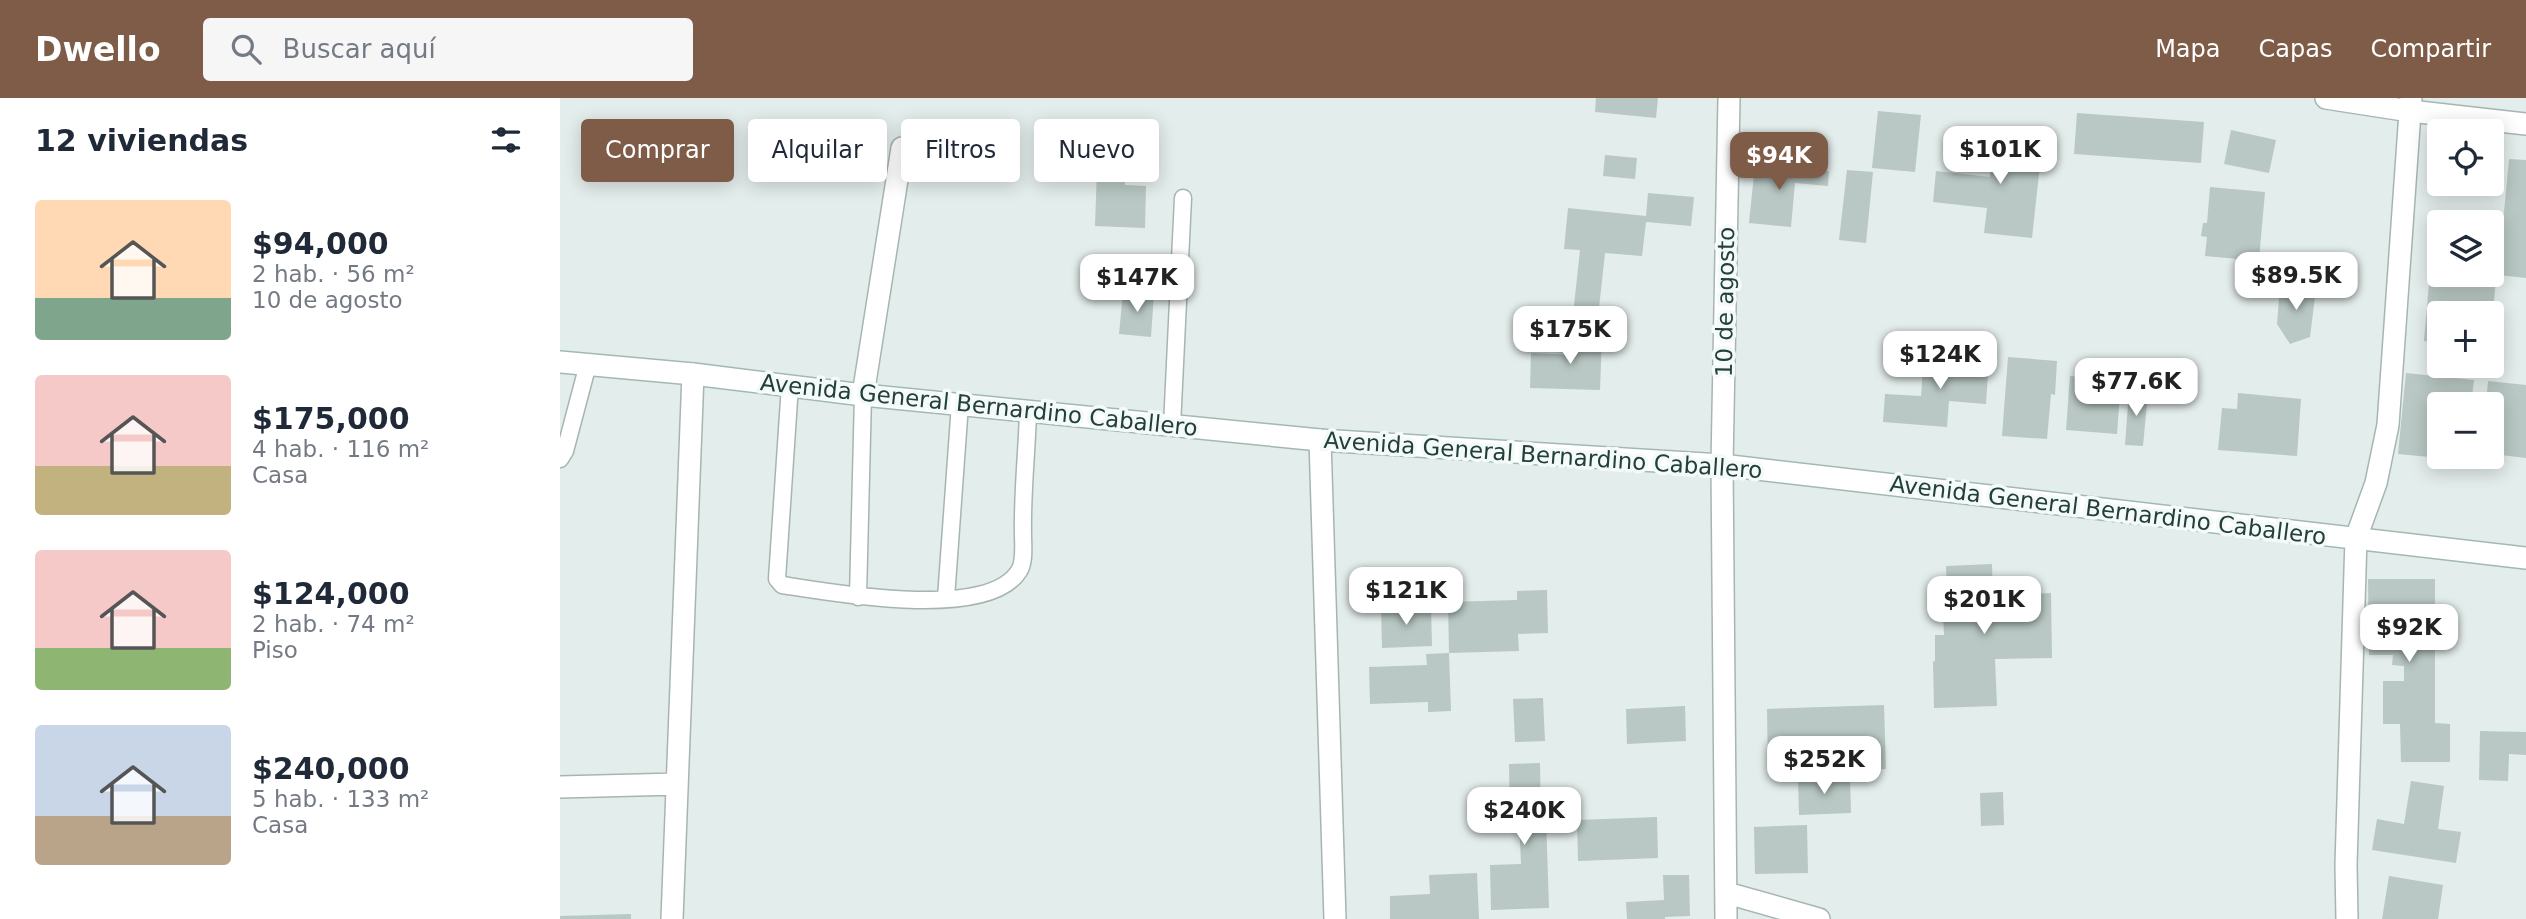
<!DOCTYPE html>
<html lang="es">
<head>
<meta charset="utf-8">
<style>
	body { margin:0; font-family:"DejaVu Sans",sans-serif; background:#f6f6f7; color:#1f2937; height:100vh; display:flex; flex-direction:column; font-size:26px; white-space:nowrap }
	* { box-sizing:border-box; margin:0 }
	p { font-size:23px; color:#747a83 }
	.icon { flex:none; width:38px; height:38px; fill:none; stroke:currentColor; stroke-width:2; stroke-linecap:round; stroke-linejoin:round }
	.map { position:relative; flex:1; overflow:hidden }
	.panel { display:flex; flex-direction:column; background:#fff; width:560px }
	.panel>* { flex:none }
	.hud { position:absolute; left:21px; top:21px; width:665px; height:63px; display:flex; gap:14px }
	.fabs { position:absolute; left:1867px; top:21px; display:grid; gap:14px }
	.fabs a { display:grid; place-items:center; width:77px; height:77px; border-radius:7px; background:#fff; box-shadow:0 4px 18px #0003; font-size:35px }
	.price { position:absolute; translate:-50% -60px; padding:0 16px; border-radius:14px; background:#fff; color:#222; font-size:23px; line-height:46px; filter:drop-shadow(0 2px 4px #0008) }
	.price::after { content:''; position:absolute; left:50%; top:42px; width:21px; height:16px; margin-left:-10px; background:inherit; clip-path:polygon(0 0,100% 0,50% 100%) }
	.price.active { background:#7f5c47; color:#fff }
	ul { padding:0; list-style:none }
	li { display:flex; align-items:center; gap:21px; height:175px; padding:0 35px }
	li span { display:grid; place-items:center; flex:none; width:196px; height:140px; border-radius:7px; color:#555 }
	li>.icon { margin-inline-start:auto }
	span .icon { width:84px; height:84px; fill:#fffc; stroke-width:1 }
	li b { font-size:30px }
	h2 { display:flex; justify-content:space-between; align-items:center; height:84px; padding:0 35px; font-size:30px }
	.pill { padding:0 24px; border-radius:7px; background:#fff; box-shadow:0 4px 18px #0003; font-size:24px; line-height:63px }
	.pill.active { background:#7f5c47; color:#fff }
	header { display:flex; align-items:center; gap:42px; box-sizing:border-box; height:98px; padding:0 35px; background:#7f5c47; color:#fff }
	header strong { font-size:33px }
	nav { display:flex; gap:38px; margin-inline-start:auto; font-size:24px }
	.search { width:490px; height:63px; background:#f6f6f7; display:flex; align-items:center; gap:18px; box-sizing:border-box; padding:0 24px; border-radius:7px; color:#747a83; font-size:26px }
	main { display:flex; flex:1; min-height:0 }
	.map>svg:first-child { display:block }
</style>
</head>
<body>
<header>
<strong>Dwello</strong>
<div class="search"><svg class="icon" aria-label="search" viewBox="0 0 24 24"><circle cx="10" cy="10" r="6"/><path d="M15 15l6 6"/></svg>Buscar aquí</div>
<nav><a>Mapa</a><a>Capas</a><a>Compartir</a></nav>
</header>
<main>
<section class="panel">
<h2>12 viviendas<svg class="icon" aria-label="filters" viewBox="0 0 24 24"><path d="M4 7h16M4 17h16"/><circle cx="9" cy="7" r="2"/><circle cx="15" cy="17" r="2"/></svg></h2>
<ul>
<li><span style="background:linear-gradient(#ffd9b3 70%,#7fa58c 0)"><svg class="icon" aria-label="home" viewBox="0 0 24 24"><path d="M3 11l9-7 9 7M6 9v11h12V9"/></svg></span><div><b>$94,000</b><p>2 hab. · 56 m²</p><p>10 de agosto</p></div></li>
<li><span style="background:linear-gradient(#f6c9c9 65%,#c2b280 0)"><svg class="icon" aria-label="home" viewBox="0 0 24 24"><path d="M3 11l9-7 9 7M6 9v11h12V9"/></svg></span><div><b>$175,000</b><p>4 hab. · 116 m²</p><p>Casa</p></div></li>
<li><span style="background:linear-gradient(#f6c9c9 70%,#8fb573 0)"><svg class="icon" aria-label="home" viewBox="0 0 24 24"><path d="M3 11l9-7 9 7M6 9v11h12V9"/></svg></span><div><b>$124,000</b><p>2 hab. · 74 m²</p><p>Piso</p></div></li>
<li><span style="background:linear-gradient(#c9d6e8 65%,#b9a48a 0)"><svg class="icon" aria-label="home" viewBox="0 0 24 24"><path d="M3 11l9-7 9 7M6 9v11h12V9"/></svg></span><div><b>$240,000</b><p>5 hab. · 133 m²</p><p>Casa</p></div></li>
</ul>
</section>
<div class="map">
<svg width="1966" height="821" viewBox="0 0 1966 821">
	<rect width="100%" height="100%" fill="#e3edeb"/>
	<path fill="#b9c8c4" d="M 1036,0 L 1098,0 L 1096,20 L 1035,14 Z
		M 1318,13 L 1361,17 L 1355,74 L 1312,70 Z
		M 1517,15 L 1644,24 L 1641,65 L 1514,56 Z
		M 1671,32 L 1716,42 L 1709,75 L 1664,66 Z
		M 1434,34 L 1483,39 L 1472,140 L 1424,135 L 1427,110 L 1373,104 L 1376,73 L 1430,79 Z
		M 1045,57 L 1077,60 L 1075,81 L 1043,78 Z
		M 1932,58 L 1943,59 L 1941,80 L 1932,80 Z
		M 1949,61 L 1966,62 L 1966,180 L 1938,177 Z
		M 1195,66 L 1269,73 L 1268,88 L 1235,85 L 1231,129 L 1189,125 Z
		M 537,70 L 565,71 L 565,87 L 586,88 L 585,130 L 535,128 Z
		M 1287,72 L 1313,74 L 1306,145 L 1279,142 Z
		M 1650,89 L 1705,94 L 1699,162 L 1721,165 L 1720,182 L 1676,178 L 1678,161 L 1645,158 L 1647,139 L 1641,138 L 1643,125 L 1647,125 Z
		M 1088,95 L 1134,99 L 1131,128 L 1086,124 L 1082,158 L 1045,155 L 1038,219 L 1013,217 L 1020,152 L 1004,151 L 1008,110 L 1086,118 Z
		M 1870,174 L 1936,180 L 1933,215 L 1880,215 L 1880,245 L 1864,243 Z
		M 1720,187 L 1756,191 L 1750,239 L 1730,246 L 1717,226 Z
		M 563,194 L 594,196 L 591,239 L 559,236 Z
		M 1014,236 L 1042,236 L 1040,292 L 970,290 L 971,255 L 1013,257 Z
		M 1364,257 L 1429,261 L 1426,306 L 1389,303 L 1387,329 L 1323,324 L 1325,296 L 1361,298 Z
		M 1448,259 L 1497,263 L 1495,297 L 1491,296 L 1487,341 L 1442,338 Z
		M 1846,275 L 1914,282 L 1911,306 L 1880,306 L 1880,360 L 1838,356 Z
		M 1510,278 L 1561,282 L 1557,336 L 1506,332 Z
		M 1928,283 L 1966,287 L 1966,360 L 1932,356 L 1932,306 L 1926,306 Z
		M 1569,293 L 1588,294 L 1583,348 L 1565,347 Z
		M 1678,295 L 1741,301 L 1737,358 L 1658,352 L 1662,310 L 1677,311 Z
		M 1432,466 L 1433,498 L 1491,495 L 1492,560 L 1435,561 L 1437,608 L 1374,610 L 1373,564 L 1375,563 L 1375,537 L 1384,537 L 1382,490 L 1387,490 L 1386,468 Z
		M 1808,481 L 1875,481 L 1875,625 L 1890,626 L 1890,664 L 1841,664 L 1840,626 L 1823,626 L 1823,583 L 1844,583 L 1844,568 L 1832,567 L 1833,557 L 1809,557 Z
		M 987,492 L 988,535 L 958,536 L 959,553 L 889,555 L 891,613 L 868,614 L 868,604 L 810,606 L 809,569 L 867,567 L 866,556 L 889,555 L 888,504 L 957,502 L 957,493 Z
		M 871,508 L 872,548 L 822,550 L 821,509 Z
		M 983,600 L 985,643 L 955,644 L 953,601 Z
		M 1324,607 L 1326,671 L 1208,675 L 1207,611 Z
		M 1125,608 L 1126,643 L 1067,646 L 1066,611 Z
		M 1920,633 L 1966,634 L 1966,657 L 1949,656 L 1948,683 L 1919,682 Z
		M 980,665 L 981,721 L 986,720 L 989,810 L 931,812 L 930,767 L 961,766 L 959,721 L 950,722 L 949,666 Z
		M 1290,679 L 1291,715 L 1239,717 L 1238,681 Z
		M 1851,683 L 1884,688 L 1878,731 L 1901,734 L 1896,765 L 1812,752 L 1817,721 L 1844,726 Z
		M 1443,694 L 1444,727 L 1421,728 L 1420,695 Z
		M 1097,719 L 1098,760 L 1018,763 L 1017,722 Z
		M 1247,727 L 1248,775 L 1195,776 L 1194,729 Z
		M 917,775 L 919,821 L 830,821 L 830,798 L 870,796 L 869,777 Z
		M 1103,777 L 1129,777 L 1130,818 L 1105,819 L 1105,821 L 1067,821 L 1066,804 L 1104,802 Z
		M 1829,778 L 1883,787 L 1878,821 L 1822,821 Z
		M 71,816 L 71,821 L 0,821 L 0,818 Z"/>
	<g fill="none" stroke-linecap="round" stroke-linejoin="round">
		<defs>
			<path id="service" d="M 230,287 L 217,481 L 222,487 C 273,495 428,523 459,473 C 465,464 463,447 463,436 C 462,395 467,354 468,313
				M 612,328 L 623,100
				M 0,361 L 5,353 L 28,266
				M 298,499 L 303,297
				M 386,500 L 400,306"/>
			<path id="minor" d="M 1766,0 L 1850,13 L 1966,26
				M 303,297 L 342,50
				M 760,342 L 775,821
				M 1162,367 L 1166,821
				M 0,689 L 117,686
				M 1167,795 L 1259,821
				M 112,821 L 133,276
				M 1787,821 L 1786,767 L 1796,440 L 1816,385 L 1828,327 L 1851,0"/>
			<path id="tertiary" d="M 1162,367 L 1169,0"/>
			<path id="secondary" d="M 0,264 L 133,276 L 303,297 L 760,342 L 1162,367 L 1966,460"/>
		</defs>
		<use href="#service" stroke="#a6b5b3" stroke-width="19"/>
		<use href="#minor" stroke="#a6b5b3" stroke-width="24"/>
		<use href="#tertiary" stroke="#a6b5b3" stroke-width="24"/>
		<use href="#secondary" stroke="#a1b9b5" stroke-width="24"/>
		<use href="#service" stroke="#fff" stroke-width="16"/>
		<use href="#minor" stroke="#fff" stroke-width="21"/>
		<use href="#tertiary" stroke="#fff" stroke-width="21"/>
		<use href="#secondary" stroke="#fff" stroke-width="21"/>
	</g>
	<g text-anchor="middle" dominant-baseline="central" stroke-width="7" stroke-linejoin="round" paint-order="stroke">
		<g font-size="23" fill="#233f3c" stroke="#f4faf8">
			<text transform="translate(1165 204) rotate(-89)">10 de agosto</text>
			<text transform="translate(419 307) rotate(6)">Avenida General Bernardino Caballero</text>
			<text transform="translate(983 357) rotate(4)">Avenida General Bernardino Caballero</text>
			<text transform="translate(1548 412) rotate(7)">Avenida General Bernardino Caballero</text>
		</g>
	</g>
</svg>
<div class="fabs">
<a><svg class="icon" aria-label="locate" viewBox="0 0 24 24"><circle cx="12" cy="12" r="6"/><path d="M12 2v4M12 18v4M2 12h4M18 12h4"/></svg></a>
<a><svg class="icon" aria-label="layers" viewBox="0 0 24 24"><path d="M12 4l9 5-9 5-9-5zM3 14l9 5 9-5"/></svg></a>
<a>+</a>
<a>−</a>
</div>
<b class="price" style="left:1440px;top:88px">$101K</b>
<b class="price active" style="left:1219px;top:94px">$94K</b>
<b class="price" style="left:1736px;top:214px">$89.5K</b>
<b class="price" style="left:577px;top:216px">$147K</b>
<b class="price" style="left:1010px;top:268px">$175K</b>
<b class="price" style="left:1380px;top:293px">$124K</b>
<b class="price" style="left:1576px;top:320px">$77.6K</b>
<b class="price" style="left:846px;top:529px">$121K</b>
<b class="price" style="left:1424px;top:538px">$201K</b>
<b class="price" style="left:1849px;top:566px">$92K</b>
<b class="price" style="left:1264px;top:698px">$252K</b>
<b class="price" style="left:964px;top:749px">$240K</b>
<div class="hud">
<a class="pill active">Comprar</a>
<a class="pill">Alquilar</a>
<a class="pill">Filtros</a>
<a class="pill">Nuevo</a>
</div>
</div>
</main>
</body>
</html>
